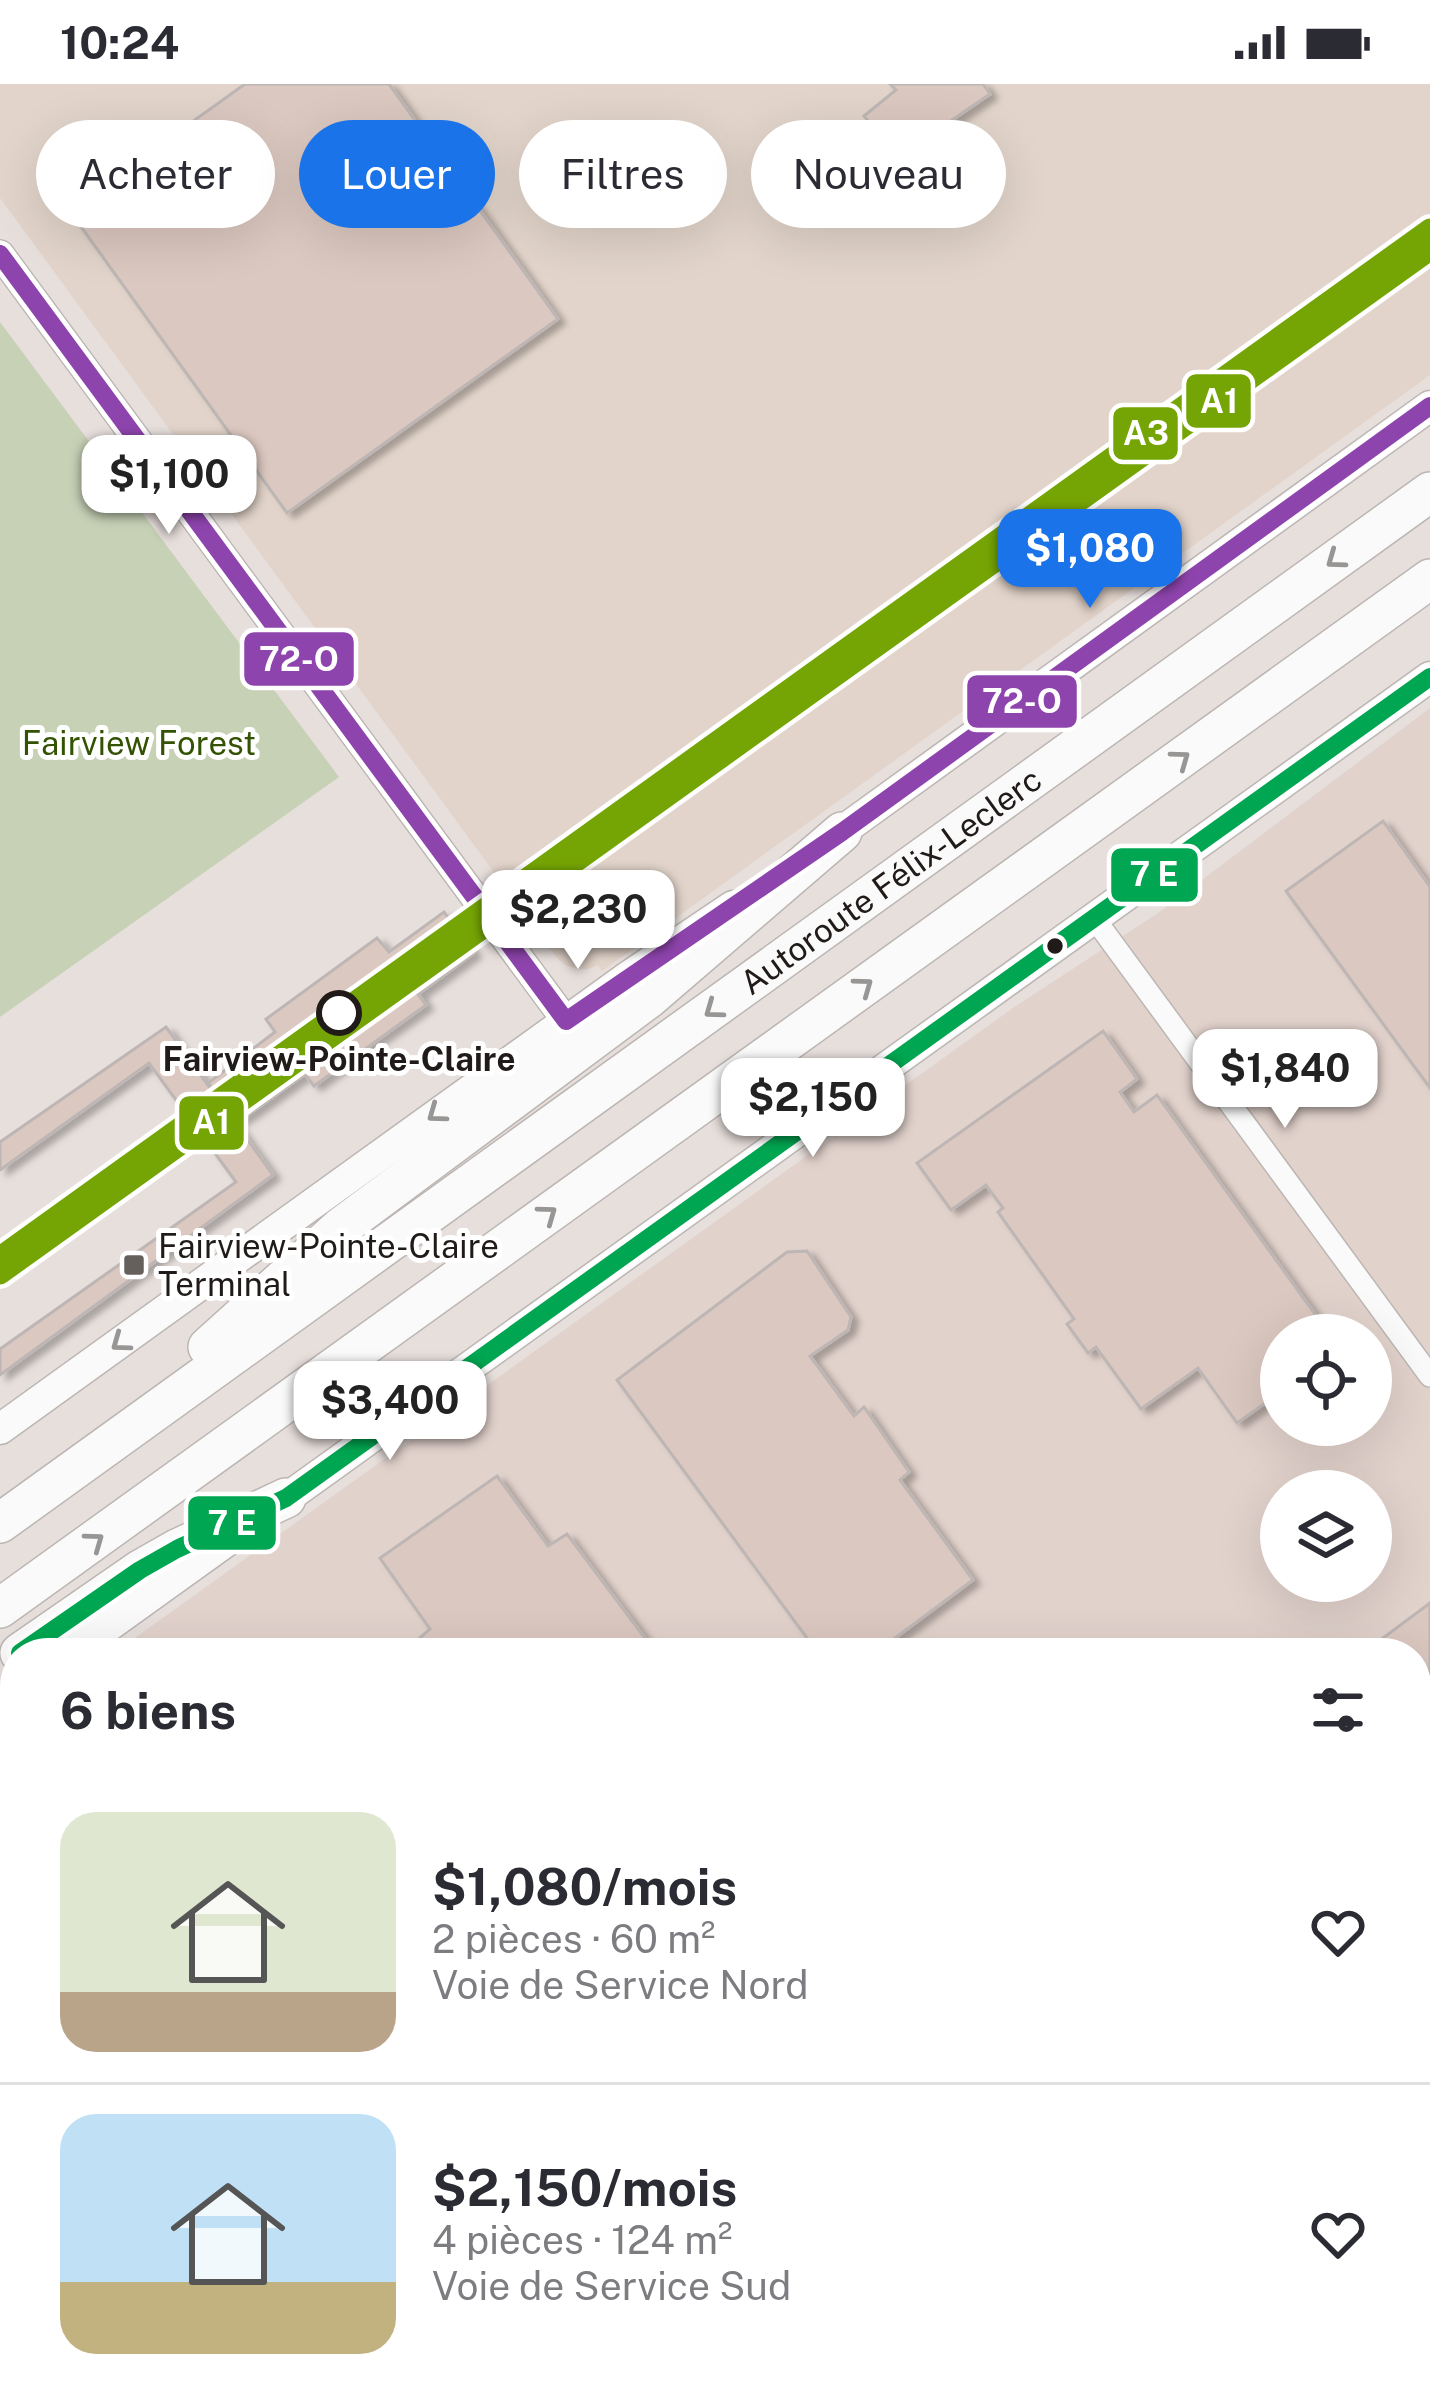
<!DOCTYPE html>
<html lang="fr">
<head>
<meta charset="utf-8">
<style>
	body { margin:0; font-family:"Public Sans",sans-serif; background:#f7f7f7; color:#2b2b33; height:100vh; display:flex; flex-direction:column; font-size:45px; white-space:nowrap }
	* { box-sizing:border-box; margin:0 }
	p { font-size:39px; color:#7c7c81 }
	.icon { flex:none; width:66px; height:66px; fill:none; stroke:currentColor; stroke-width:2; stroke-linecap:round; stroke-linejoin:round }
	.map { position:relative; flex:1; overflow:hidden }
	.side { position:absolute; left:0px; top:1554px; width:1431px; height:771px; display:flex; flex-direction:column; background:#fff; border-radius:48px 48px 0 0; box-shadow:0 12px 48px #0002 }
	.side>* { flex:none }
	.hud { position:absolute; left:36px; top:36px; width:1359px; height:108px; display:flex; gap:24px }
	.tools { position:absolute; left:1260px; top:1230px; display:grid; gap:24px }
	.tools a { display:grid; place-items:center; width:132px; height:132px; border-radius:50%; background:#fff; box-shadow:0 12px 48px #0002; font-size:60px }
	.price { position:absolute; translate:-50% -102px; padding:0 27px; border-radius:24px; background:#fff; color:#222; font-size:39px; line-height:78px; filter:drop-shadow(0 3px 6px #0008) }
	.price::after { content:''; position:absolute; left:50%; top:72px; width:36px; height:27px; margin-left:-18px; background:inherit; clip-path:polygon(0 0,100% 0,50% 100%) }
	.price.on { background:#1a73e8; color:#fff }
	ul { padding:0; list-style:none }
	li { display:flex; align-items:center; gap:36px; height:300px; padding:0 60px }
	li+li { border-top:3px solid #e1e1e2 }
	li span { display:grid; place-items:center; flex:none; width:336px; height:240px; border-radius:36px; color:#555 }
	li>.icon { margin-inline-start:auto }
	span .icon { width:144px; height:144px; fill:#fffc; stroke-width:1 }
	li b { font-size:51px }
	h2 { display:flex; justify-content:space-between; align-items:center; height:144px; padding:0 60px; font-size:51px }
	.pill { padding:0 42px; border-radius:54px; background:#fff; box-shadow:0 12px 48px #0002; font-size:42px; line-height:108px }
	.pill.on { background:#1a73e8; color:#fff }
	.status { display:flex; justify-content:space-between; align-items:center; height:84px; padding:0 60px; background:#fff; direction:ltr }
	.status svg { height:33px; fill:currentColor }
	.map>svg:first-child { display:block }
</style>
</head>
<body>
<div class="status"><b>10:24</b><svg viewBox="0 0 49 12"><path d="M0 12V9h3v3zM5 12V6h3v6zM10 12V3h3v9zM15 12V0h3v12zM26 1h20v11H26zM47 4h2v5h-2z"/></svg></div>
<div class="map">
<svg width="1430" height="2324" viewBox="0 0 1430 2324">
	<defs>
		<filter id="shadow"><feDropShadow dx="7" dy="4.5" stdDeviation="3" flood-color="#0004"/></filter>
	</defs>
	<rect width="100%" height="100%" fill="#e7dfdc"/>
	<path fill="#e2d4ca" d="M 0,0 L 1430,0 L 1430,291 L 602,887 L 598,881 L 588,885 L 577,885 L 565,881 L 556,873 L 0,114 Z"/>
	<path fill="#e2d2cc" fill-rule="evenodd" d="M 1430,624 L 1430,2046 L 1416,2027 L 1416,1569 L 114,1569 L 1013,924 L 1158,829 ZM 1281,1251 L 1371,1251 L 1371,1341 L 1281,1341 ZM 1281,1407 L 1371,1407 L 1371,1497 L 1281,1497 Z
		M 15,1636 L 15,2310 L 925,2310 L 905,2324 L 0,2324 L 0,1647 Z"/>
	<path fill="#c7d1b6" d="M 0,238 L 339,693 L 0,933 Z"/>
	<path fill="#dbc8c0" stroke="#bdb6b4" stroke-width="3" filter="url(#shadow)" d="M 245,0 L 389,0 L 558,235 L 287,429 L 69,126 Z
		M 890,0 L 983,0 L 990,10 L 898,73 L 864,32 L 896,6 Z
		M 1383,737 L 1430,803 L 1430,1004 L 1286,807 Z
		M 444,828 L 474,869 L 418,910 L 426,921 L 314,1002 L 305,990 L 236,1039 L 231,1032 L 272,1002 L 255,979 L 215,1008 L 208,999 L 275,948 L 266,935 L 377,854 L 389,868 Z
		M 166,943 L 273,1091 L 0,1291 L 0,1265 L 236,1098 L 149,979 L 0,1086 L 0,1058 Z
		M 1103,947 L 1137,995 L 1120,1008 L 1134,1028 L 1157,1011 L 1330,1251 L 1281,1251 L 1281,1308 L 1237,1339 L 1198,1284 L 1141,1325 L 1096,1263 L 1088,1269 L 1067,1240 L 1074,1235 L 998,1128 L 1003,1124 L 986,1101 L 951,1126 L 917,1079 Z
		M 807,1167 L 851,1233 L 848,1246 L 810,1272 L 854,1332 L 864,1323 L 909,1388 L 900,1396 L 973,1496 L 875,1569 L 818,1569 L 617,1296 L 787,1168 Z
		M 497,1392 L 548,1462 L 567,1450 L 656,1569 L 421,1569 L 414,1559 L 430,1545 L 380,1474 Z
		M 1430,1519 L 1430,1817 L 1416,1827 L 1416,1569 L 1363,1569 Z
		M 15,1850 L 15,2046 L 0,2025 L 0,1861 Z
		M 1416,1887 L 1430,1905 L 1430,1930 L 1416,1941 Z
		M 1416,2098 L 1430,2118 L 1430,2153 L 1416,2162 Z
		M 1416,2185 L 1430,2205 L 1430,2314 L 1416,2294 Z
		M 249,2310 L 672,2310 L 652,2324 L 259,2324 Z
		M 1046,2310 L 1051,2310 L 1061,2324 L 1026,2324 Z
		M 1176,2310 L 1281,2310 L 1291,2324 L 1156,2324 Z"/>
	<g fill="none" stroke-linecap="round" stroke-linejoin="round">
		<defs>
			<path id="minor" d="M 1094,834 L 1430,1292"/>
			<path id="tertiary" d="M 0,170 L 566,937"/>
			<path id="secondary" d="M 827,758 L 1430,322
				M 0,1345 L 629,892 L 733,822
				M 71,1569 L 1430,593
				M 0,1620 L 15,1609"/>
			<g id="motorway">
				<path d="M 208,1263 L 340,1144 L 649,914 L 842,748"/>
				<path id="s1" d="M 0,1439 L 1430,408"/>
				<path d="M 0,1524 L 1430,495"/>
				<path d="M 20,1569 L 140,1486 L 177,1465 L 286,1414"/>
			</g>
		</defs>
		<use href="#minor" stroke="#bcb6b3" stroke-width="24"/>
		<use href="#tertiary" stroke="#bcb6b3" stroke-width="30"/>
		<use href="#secondary" stroke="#bcb6b3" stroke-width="33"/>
		<use href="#motorway" stroke="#bcb6b3" stroke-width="42"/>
		<use href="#minor" stroke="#fbfafa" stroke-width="21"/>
		<use href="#tertiary" stroke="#fbfafa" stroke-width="27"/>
		<use href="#secondary" stroke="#fbfafa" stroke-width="30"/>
		<use href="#motorway" stroke="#fbfafa" stroke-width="39"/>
		<defs>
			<path id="bus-1" d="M 0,170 L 566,937 L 842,748 L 1430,322"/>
			<path id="bus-2" d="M 20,1569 L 140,1486 L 177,1465 L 286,1414 L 1430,593"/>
		</defs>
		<use href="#bus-1" stroke="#fff" stroke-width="27"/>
		<use href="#bus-2" stroke="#fff" stroke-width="27"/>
		<use href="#bus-1" stroke="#8e44ad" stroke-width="18"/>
		<use href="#bus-2" stroke="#00a651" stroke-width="18"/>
		<defs>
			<path id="rail-1" d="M 0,1173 L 1430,145"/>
			<path id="rail-2" d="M 0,1190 L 1430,166"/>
		</defs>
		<use href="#rail-1" stroke="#fff" stroke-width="30"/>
		<use href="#rail-2" stroke="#fff" stroke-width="30"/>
		<use href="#rail-1" stroke="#75a504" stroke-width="21"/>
		<use href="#rail-2" stroke="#75a504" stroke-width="21"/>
	</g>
	<defs><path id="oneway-chevron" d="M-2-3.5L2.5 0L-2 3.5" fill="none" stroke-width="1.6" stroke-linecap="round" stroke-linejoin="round" transform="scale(3)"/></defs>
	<g stroke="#989695">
		<use href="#oneway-chevron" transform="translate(1335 476) rotate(144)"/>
		<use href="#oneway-chevron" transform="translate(1181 675) rotate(-36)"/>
		<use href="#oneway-chevron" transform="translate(864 902) rotate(-36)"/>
		<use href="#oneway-chevron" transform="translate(713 926) rotate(144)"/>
		<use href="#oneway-chevron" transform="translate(436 1030) rotate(144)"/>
		<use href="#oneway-chevron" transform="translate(548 1130) rotate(-36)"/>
		<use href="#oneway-chevron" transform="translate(120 1259) rotate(144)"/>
		<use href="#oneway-chevron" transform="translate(95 1457) rotate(-36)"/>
	</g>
	<circle fill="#201b19" stroke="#fff" stroke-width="4.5" cx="1055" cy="862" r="10"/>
	<circle fill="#fff" stroke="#201b19" stroke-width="6" cx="339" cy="929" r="20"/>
	<rect fill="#66605d" stroke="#fff" stroke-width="4.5" x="122" y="1169" width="24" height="24" rx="6"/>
	<g text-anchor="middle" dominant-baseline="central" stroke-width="10" stroke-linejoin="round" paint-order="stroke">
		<g font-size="33" fill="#335203" stroke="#fff">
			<text x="139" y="659">Fairview Forest</text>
		</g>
		<g font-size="33" fill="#201b19" stroke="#fff">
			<text stroke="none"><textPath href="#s1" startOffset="1098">Autoroute Félix-Leclerc</textPath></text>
		</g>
		<g font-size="33" font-weight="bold" fill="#201b19" stroke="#fff">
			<text x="339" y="975">Fairview-Pointe-Claire</text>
		</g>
		<g font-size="33" fill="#201b19" stroke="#fff" text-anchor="start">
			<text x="158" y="1162">Fairview-Pointe-Claire<tspan x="158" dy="38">Terminal</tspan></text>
		</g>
	</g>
	<g stroke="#fff" stroke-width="4.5">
		<rect x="1184" y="288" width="69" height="58" rx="12" fill="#75a504"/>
		<rect x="1111" y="321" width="69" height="57" rx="12" fill="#75a504"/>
		<rect x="242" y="546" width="114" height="58" rx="12" fill="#8e44ad"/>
		<rect x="965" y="589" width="114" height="57" rx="12" fill="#8e44ad"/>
		<rect x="1109" y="762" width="91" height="58" rx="12" fill="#00a651"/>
		<rect x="177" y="1010" width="69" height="58" rx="12" fill="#75a504"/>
		<rect x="186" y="1410" width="92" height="58" rx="12" fill="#00a651"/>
	</g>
	<g font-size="33" text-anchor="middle" font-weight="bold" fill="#fff">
		<text x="1219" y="329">A1</text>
		<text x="1146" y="361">A3</text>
		<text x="299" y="587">72-O</text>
		<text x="1022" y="629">72-O</text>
		<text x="1154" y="802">7 E</text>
		<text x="211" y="1050">A1</text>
		<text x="232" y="1451">7 E</text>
	</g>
</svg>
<div class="tools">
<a><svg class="icon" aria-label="locate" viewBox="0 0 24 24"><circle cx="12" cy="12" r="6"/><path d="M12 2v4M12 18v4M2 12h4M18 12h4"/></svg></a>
<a><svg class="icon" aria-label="layers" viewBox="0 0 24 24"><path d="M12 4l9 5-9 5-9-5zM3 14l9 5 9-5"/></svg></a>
</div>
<b class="price" style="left:169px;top:453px">$1,100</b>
<b class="price on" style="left:1090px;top:527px">$1,080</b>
<b class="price" style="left:578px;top:888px">$2,230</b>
<b class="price" style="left:1285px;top:1047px">$1,840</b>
<b class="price" style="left:813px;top:1076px">$2,150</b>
<b class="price" style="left:390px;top:1379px">$3,400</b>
<div class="hud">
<a class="pill">Acheter</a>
<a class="pill on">Louer</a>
<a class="pill">Filtres</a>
<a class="pill">Nouveau</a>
</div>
<section class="side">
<h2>6 biens<svg class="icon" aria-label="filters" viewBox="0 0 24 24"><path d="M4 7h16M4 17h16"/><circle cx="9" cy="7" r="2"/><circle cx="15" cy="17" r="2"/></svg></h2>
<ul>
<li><span style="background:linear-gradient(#dfe7d0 75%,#b9a48a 0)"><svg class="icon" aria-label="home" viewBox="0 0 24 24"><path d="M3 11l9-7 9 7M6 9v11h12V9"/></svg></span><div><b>$1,080/mois</b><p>2 pièces · 60 m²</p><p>Voie de Service Nord</p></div><svg class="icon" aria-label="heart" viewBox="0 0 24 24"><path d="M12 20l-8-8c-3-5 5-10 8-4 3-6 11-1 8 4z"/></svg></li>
<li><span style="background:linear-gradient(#bfe0f5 70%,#c2b280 0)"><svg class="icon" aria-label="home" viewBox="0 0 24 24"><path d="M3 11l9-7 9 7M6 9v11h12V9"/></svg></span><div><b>$2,150/mois</b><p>4 pièces · 124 m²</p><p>Voie de Service Sud</p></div><svg class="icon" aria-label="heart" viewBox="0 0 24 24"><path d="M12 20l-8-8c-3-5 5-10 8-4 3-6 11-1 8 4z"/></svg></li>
</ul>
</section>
</div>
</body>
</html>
